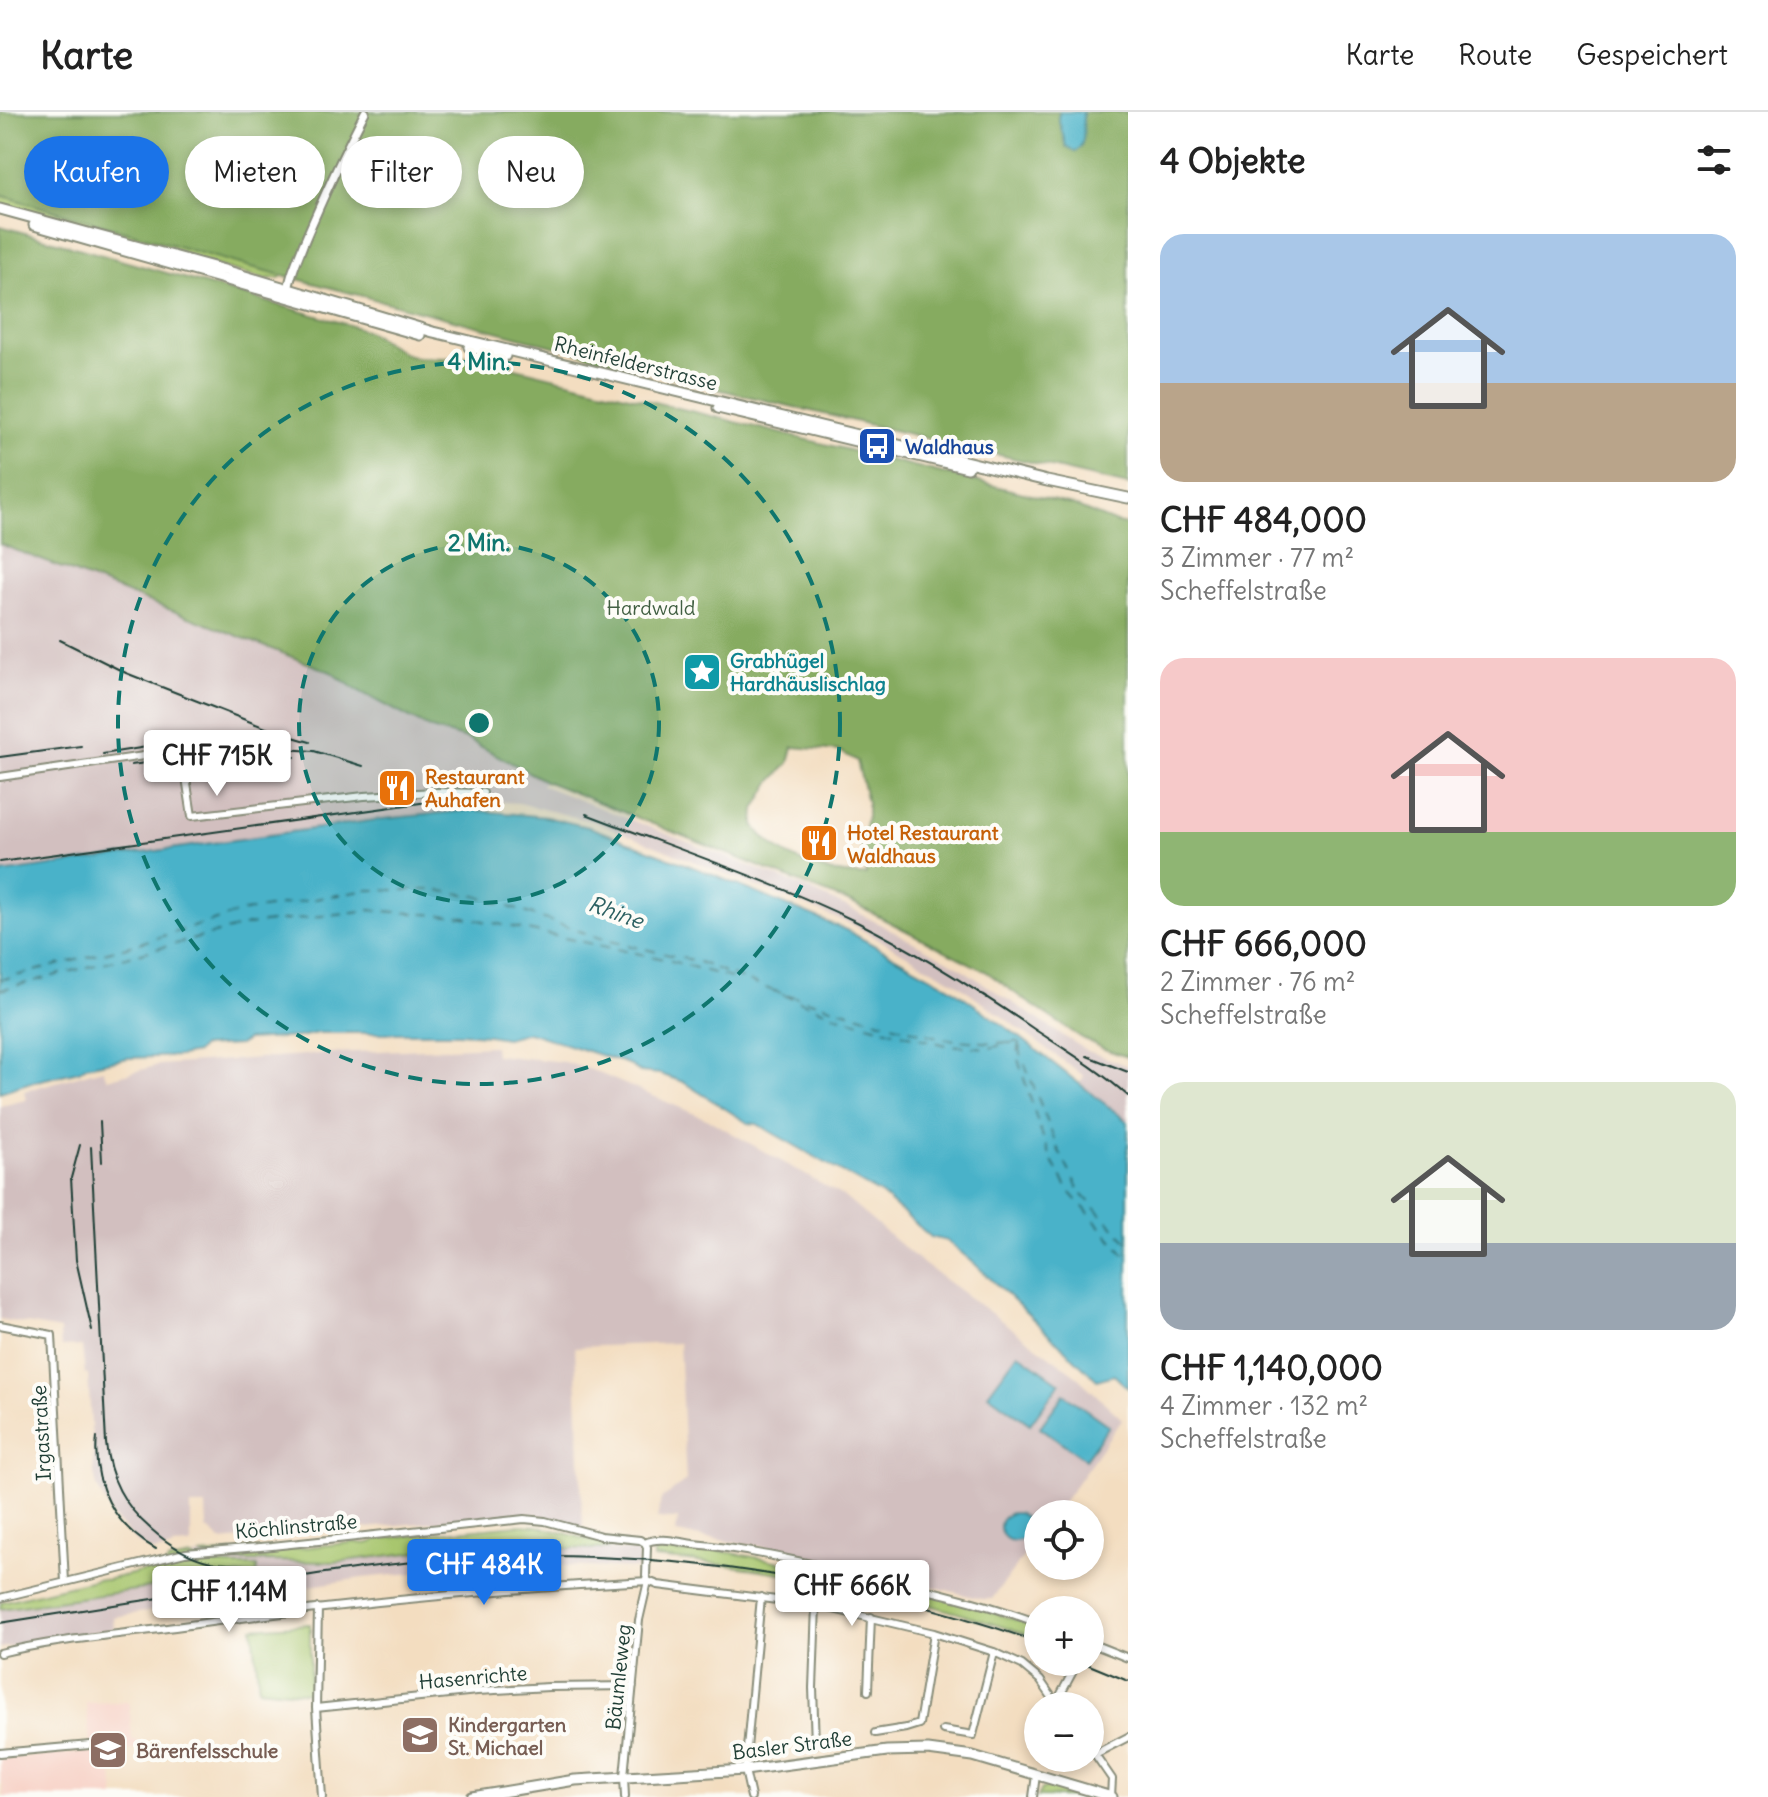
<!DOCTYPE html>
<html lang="de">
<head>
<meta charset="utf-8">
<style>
	body { margin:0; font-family:Delius,sans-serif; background:#f2f2f2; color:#222; height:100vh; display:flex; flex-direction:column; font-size:30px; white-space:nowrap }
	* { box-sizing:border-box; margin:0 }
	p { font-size:26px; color:#767676 }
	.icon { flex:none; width:44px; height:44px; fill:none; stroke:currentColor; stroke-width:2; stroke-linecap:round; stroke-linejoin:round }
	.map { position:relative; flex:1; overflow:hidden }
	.drawer { display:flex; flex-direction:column; background:#fff; width:640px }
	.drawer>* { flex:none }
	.banner { position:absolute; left:24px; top:24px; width:760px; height:72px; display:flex; gap:16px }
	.fabs { position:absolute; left:1024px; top:1388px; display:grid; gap:16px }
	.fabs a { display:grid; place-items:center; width:80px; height:80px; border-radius:50%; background:#fff; box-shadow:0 4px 12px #0003; font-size:40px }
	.price { position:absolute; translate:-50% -68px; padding:0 18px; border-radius:8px; background:#fff; color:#222; font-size:26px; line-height:52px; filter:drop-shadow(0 2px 4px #0008) }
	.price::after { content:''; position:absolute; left:50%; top:48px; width:24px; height:18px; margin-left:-12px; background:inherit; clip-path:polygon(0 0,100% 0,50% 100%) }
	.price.current { background:#1a73e8; color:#fff }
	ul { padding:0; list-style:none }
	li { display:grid; align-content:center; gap:16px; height:424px; padding:0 32px }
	li span { display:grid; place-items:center; height:248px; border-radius:24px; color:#555 }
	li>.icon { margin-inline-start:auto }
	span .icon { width:144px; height:144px; fill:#fffc; stroke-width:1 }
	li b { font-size:34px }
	h2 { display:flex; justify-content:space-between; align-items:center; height:96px; padding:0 32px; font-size:34px }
	.pill { padding:0 28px; border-radius:36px; background:#fff; box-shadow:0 4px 12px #0003; font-size:28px; line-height:72px }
	.pill.current { background:#1a73e8; color:#fff }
	header { display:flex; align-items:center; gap:48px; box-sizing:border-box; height:112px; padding:0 40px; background:#fff; border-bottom:2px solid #e0e0e0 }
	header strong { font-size:38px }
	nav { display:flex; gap:44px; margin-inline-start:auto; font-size:28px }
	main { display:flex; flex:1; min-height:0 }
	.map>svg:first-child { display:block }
</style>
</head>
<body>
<header>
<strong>Karte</strong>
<nav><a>Karte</a><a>Route</a><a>Gespeichert</a></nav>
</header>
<main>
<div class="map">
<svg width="1128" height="1685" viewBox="0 0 1128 1685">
	<rect width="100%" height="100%" fill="#fdfcf7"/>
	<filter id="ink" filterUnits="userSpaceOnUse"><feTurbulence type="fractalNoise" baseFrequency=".0125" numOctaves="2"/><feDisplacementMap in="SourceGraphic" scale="16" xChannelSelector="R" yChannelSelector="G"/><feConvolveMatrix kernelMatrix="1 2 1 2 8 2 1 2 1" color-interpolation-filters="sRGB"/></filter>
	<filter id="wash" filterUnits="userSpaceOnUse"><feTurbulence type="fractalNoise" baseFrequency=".006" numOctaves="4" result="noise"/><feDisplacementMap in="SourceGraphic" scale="32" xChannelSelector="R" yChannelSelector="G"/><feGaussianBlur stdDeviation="1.8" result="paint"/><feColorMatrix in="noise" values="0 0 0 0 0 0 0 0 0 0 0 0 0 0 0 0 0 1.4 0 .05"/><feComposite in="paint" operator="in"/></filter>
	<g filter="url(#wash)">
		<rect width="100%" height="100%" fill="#f3ddc0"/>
		<path fill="#f7d1c6" d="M 129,1590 L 132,1628 L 137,1628 L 138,1637 L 111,1640 L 115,1685 L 3,1685 L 2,1671 L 0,1671 L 0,1647 L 91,1640 L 86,1591 Z"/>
		<path fill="#d2bfbf" d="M 0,432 L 331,560 L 355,577 L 431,617 L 467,627 L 545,669 L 541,673 L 801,774 L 859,801 L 956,853 L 1060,922 L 1088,939 L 1128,954 L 1128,1010 L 1080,971 L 1084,964 L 955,870 L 853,813 L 595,710 L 519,691 L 483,689 L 482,699 L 431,701 L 0,761 Z
			M 494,934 L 495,943 L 564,950 L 594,959 L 709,1008 L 844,1085 L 921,1150 L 1073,1261 L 1122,1307 L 1055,1402 L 1038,1402 L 1038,1425 L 992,1487 L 981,1487 L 853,1454 L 764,1435 L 676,1421 L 678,1407 L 657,1407 L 661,1387 L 686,1369 L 679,1231 L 575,1235 L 583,1416 L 532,1401 L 221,1429 L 207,1417 L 206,1394 L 191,1394 L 191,1433 L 173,1434 L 170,1437 L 153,1440 L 138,1431 L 114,1407 L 97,1375 L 94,1361 L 88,1262 L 85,1262 L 82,1234 L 61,1235 L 60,1218 L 0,1207 L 0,994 L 26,988 L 24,979 L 103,957 L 107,967 L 159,953 L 333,941 Z
			M 458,1435 L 569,1435 L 640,1439 L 639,1457 L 544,1453 L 465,1456 L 362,1466 L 113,1505 L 114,1517 L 0,1536 L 0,1490 L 98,1467 L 105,1468 L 164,1455 L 168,1450 L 200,1443 L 214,1447 L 249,1449 L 335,1450 Z"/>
		<path fill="#a8c66e" stroke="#648251" stroke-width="2" d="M 0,83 L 284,163 L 279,166 L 266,167 L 0,94 Z
			M 518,1413 L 537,1414 L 610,1433 L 609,1437 L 458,1435 L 335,1450 L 249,1449 L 214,1447 L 200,1443 L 300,1436 L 356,1430 C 364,1432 370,1433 377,1427 Z
			M 661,1436 L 681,1441 L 716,1438 L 872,1467 L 951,1487 L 1038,1515 L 1038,1527 C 915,1483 784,1456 654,1446 L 654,1441 Z
			M 190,1445 C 210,1455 234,1454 257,1454 L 257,1461 L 0,1497 L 1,1490 L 98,1467 L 105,1468 L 164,1455 L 168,1450 Z
			M 310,1512 L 310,1581 L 259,1576 L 253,1516 Z
			M 1049,1675 L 1053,1676 L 1085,1685 L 1037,1685 L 1041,1677 Z"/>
		<path fill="#86ab61" stroke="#52744a" stroke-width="2" fill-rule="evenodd" d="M 0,0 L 1060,0 L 1058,5 L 1066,34 L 1081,11 L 1083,0 L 1128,0 L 1128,373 L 717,277 L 232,150 L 0,83 Z
			M 0,114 L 346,212 L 367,219 L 402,240 L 414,245 L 445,246 L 463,244 L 483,248 L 1072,393 L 1116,411 L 1128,413 L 1128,945 L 1104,937 L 1082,926 L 1023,887 L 987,860 L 856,793 L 545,669 L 467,627 L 431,617 L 408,605 L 355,577 L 331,560 L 0,432 ZM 793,635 L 839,639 L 857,649 L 867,690 L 867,705 L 861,737 L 870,742 L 866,752 L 866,763 C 828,765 775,745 754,713 L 755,697 L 771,670 L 789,651 Z"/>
		<path fill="#4ab2c9" stroke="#34787e" stroke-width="2" d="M 1060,0 L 1083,0 C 1082,14 1088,31 1075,40 L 1066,34 L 1058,5 Z
			M 472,698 L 546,705 L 592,716 L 716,764 L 846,818 L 950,875 L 1021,926 L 1118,1002 L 1128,1010 L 1128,1276 L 1114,1263 L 1097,1268 L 974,1151 L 947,1129 L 931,1125 L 882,1083 L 757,1012 L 748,1011 L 683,970 L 660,962 L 640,960 L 628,952 L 528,920 L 506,926 L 488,923 L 458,921 L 317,921 L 299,925 L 247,928 L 239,933 L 201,935 L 196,941 L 180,944 L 128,946 L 86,954 L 79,959 L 28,971 L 0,980 L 0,761 L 383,707 Z
			M 1018,1241 L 1060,1271 L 1030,1312 L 988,1282 Z
			M 1064,1282 L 1109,1314 L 1085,1347 L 1040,1315 Z
			M1000 1415a14 14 0 1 1 28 0a14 14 0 1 1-28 0Z"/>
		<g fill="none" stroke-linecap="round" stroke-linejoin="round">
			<path stroke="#2c6061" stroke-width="2" stroke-dasharray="10 8" stroke-linecap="butt" d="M 0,868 L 123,836 L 246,799 L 367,778 L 434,778 L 477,784 L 606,828 L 696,849 L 838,904 L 946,933 L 989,936 L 1019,929
				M 0,878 L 248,813 L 370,798 L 465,805 L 664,847 L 738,868
				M 771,878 L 945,927 L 995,931 L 1010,930
				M 1019,930 L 1017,944 L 1039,1014 L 1051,1048 L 1070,1080 L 1128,1146
				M 1020,934 L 1021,942 L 1058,1037 L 1080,1080 L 1128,1130"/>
		</g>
	</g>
	<g filter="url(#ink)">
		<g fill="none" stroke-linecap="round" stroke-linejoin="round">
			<defs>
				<path id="minor" d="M 0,665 L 178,639 L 183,646 L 192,704 L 364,684 L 435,680 L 483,681
					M 0,1213 L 52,1223 L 65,1470
					M 645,1431 C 658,1424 679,1430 693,1432 C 748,1437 802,1450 855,1462 C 916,1475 980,1489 1038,1511
					M 0,1486 L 185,1441 L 272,1434 L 524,1407 L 545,1409 L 601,1424 L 640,1428 L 645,1431
					M 318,1496 L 316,1596 L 322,1685
					M 1090,1531 L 1128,1546
					M 0,1541 C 57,1527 117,1523 175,1515 C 332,1493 490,1477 648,1469 L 658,1473 L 816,1493 L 934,1521 L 994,1540 L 1022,1553 L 1040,1568 L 1058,1594
					M 868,1579 L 871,1505
					M 1056,1591 L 1078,1550
					M 316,1596 L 477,1579 L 549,1575 L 633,1574
					M 943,1618 L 973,1623 L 994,1540
					M 875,1621 L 906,1616 L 919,1612 L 934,1521
					M 815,1632 L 813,1576 L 816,1493
					M 1090,1635 L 1112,1667 L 1111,1685
					M 0,1641 L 90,1633
					M 1095,1642 L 1128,1625
					M 625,1685 L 624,1664 L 639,1508 L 648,1469 L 646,1464 L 647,1435 L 645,1431
					M 751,1685 L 745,1658 L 761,1485
					M 1033,1685 L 1036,1663"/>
				<path id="tertiary" d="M 288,181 C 289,165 297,149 303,133 C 322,88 342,44 365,0"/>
				<path id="primary" d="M 0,97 L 228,159 L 433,220 L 1047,369 L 1128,386
					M 34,113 L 420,223
					M 469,235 L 505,244
					M 718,296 L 968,356
					M 472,1685 L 575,1668 L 745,1658 L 887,1639 L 928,1638 L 973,1644 L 1112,1685"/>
			</defs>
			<use href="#minor" stroke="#898d7a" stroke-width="10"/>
			<use href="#tertiary" stroke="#898d7a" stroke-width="11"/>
			<use href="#primary" stroke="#898d7a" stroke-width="13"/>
			<use href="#minor" stroke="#fff" stroke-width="6"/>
			<use href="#tertiary" stroke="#fff" stroke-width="7"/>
			<use href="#primary" stroke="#fff" stroke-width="9"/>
			<path stroke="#1f3d34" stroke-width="2" d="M 60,528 L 126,561 L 271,618
				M 262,616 L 310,630
				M 103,642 L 153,634 L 186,631 L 209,632 L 314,639 L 363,654
				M 0,645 L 81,634
				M 131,653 L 183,646 L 227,643
				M 198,659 L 295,645
				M 586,702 C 677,737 770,768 857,810 C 919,841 977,878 1034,917 C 1066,938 1099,958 1128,984
				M 0,750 L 449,687 L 495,685
				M 1087,944 L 1128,960
				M 100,1010 L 102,1050
				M 80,1033 L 71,1066 L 76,1148 L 92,1218
				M 91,1035 L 106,1331 C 109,1367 124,1394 151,1417 C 169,1433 188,1445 211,1450 C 223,1453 236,1452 249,1453
				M 97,1325 C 92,1372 114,1414 156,1437
				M 0,1511 C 80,1498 159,1486 239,1474 C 311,1463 383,1451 455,1447 C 653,1434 852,1465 1038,1530
				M 1082,1550 L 1128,1569"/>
		</g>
	</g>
	<circle cx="479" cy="611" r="180" fill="#0f766e" fill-opacity=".12"/>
	<g fill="none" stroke="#0f766e" stroke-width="4" stroke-dasharray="14 10">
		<circle cx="479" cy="611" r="180"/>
		<circle cx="479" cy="611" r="361"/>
	</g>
	<defs>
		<symbol id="bus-square" viewBox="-11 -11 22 22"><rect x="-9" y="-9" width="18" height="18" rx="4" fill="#1a4fb4" stroke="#fdfcf7"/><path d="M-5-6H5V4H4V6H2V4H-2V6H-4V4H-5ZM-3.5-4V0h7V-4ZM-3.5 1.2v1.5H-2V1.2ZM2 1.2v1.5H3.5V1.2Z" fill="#fff"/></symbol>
		<symbol id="sight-square" viewBox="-11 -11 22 22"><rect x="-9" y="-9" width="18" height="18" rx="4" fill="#0f9aa8" stroke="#fdfcf7"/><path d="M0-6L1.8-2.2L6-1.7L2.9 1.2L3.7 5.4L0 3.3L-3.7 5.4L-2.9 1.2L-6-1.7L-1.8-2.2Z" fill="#fff"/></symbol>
		<symbol id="restaurant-square" viewBox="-11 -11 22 22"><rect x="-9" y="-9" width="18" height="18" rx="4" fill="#e8710a" stroke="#fdfcf7"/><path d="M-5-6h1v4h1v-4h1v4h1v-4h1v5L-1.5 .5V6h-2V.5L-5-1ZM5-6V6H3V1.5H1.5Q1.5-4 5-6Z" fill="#fff"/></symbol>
		<symbol id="school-square" viewBox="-11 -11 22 22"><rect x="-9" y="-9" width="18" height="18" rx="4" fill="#8d6e63" stroke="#fdfcf7"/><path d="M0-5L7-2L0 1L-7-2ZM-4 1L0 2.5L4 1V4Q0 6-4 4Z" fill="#fff"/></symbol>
	</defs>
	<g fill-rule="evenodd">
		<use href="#bus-square" x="855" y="312" width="44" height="44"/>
		<use href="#sight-square" x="680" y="538" width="44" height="44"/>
		<use href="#restaurant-square" x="375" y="654" width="44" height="44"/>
		<use href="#restaurant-square" x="797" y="709" width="44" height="44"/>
		<use href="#school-square" x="398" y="1601" width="44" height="44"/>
		<use href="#school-square" x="86" y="1616" width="44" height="44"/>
	</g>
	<g text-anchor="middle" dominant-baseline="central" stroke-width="8" stroke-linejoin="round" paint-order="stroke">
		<g font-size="20" fill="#1f3d34" stroke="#fdfcf7">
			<text transform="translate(636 251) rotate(14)">Rheinfelderstrasse</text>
			<text transform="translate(41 1321) rotate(-93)">Irgastraße</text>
			<text transform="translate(296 1414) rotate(-5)">Köchlinstraße</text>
			<text transform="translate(473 1565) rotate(-5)">Hasenrichte</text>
			<text transform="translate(618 1565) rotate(-84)">Bäumleweg</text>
			<text transform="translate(792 1633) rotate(-7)">Basler Straße</text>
		</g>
		<g font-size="20" font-weight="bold" fill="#164399" stroke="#fdfcf7" text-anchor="start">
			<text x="905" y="334">Waldhaus</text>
		</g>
		<g font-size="20" fill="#415f42" stroke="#fdfcf7">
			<text x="651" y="495">Hardwald</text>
		</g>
		<g font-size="20" font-weight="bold" fill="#0d838f" stroke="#fdfcf7" text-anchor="start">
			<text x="730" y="548">Grabhügel<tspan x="730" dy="23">Hardhäuslischlag</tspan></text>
		</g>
		<g font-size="20" font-weight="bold" fill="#c56008" stroke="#fdfcf7" text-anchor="start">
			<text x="425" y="664">Restaurant<tspan x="425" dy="23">Auhafen</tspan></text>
			<text x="847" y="720">Hotel Restaurant<tspan x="847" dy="23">Waldhaus</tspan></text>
		</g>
		<g font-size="20" font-weight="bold" fill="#785e54" stroke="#fdfcf7" text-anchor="start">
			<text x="448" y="1612">Kindergarten<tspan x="448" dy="23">St. Michael</tspan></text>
			<text x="136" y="1638">Bärenfelsschule</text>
		</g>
		<g font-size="22" font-style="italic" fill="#2c6061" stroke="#fdfcf7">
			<text transform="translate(616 800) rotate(20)">Rhine</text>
		</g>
	</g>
	<circle cx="479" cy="611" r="12" fill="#0f766e" stroke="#fdfcf7" stroke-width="4"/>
	<g font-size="24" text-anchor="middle" font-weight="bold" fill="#0f766e" stroke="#fdfcf7" stroke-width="8" stroke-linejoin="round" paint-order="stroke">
		<text x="479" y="258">4 Min.</text>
		<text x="479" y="439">2 Min.</text>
	</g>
</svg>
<div class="fabs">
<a><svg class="icon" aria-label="locate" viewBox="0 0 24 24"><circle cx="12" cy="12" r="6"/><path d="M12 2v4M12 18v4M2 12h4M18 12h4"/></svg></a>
<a>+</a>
<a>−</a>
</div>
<b class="price" style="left:217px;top:686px">CHF 715K</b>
<b class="price current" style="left:484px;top:1495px">CHF 484K</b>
<b class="price" style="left:852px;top:1516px">CHF 666K</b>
<b class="price" style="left:229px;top:1522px">CHF 1.14M</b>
<div class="banner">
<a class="pill current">Kaufen</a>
<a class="pill">Mieten</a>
<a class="pill">Filter</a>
<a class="pill">Neu</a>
</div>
</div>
<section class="drawer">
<h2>4 Objekte<svg class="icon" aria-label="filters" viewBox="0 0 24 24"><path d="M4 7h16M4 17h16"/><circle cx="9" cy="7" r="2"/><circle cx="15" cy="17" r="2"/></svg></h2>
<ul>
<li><span style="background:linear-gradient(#a9c7e8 60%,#b9a48a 0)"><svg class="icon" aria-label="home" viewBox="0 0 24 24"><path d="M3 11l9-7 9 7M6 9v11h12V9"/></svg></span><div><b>CHF 484,000</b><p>3 Zimmer · 77 m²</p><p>Scheffelstraße</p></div></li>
<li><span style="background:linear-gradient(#f6c9c9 70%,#8fb573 0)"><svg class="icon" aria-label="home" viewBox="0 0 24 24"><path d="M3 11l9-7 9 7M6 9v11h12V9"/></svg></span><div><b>CHF 666,000</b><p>2 Zimmer · 76 m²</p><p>Scheffelstraße</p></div></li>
<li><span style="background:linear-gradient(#dfe7d0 65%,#9aa5b1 0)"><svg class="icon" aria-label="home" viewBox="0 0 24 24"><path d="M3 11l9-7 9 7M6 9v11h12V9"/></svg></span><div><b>CHF 1,140,000</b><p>4 Zimmer · 132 m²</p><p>Scheffelstraße</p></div></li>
</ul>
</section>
</main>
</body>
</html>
